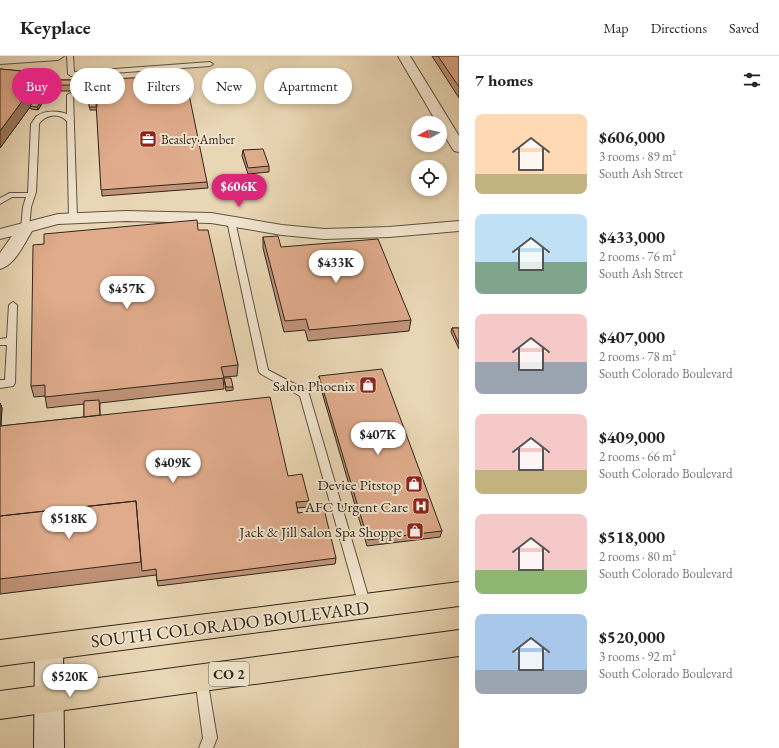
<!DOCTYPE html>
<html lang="en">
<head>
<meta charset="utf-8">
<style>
	body { margin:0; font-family:"EB Garamond",serif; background:#f6f6f6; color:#222; height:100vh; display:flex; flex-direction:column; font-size:15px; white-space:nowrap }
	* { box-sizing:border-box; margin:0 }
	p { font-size:13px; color:#767676 }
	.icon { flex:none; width:22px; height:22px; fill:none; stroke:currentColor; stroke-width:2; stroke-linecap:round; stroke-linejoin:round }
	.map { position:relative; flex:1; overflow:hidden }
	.panel { display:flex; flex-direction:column; background:#fff; width:320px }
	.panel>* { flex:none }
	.top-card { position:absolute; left:12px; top:12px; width:380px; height:36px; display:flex; gap:8px }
	.needle { width:26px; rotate:262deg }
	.buttons { position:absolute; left:411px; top:60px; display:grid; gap:8px }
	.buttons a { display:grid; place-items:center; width:36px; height:36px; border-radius:50%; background:#fff; box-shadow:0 2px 6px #0003; font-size:20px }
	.price { position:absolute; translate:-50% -34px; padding:0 9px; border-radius:14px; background:#fff; color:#222; font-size:13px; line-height:26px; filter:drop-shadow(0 1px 2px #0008) }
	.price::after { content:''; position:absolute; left:50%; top:24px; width:12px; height:9px; margin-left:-6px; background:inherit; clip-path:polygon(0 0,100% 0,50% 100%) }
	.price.current { background:#db2777; color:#fff }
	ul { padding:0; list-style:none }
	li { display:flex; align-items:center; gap:12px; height:100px; padding:0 16px }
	li span { display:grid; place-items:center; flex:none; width:112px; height:80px; border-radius:8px; color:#555 }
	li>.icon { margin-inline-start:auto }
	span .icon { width:48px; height:48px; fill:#fffc; stroke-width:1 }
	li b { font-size:17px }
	h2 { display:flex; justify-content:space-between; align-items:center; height:48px; padding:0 16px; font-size:17px }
	.tag { padding:0 14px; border-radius:18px; background:#fff; box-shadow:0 2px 6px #0003; font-size:14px; line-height:36px }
	.tag.current { background:#db2777; color:#fff }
	header { display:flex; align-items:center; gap:24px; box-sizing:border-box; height:56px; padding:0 20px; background:#fff; border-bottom:1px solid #e0e0e0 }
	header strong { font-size:19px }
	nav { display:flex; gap:22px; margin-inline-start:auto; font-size:14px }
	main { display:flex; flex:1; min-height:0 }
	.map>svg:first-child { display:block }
</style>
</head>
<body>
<header>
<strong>Keyplace</strong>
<nav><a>Map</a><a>Directions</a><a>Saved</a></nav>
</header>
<main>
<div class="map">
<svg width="459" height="692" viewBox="0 0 459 692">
	<rect width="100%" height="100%" fill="#e9d6b4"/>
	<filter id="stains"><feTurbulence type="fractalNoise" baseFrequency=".005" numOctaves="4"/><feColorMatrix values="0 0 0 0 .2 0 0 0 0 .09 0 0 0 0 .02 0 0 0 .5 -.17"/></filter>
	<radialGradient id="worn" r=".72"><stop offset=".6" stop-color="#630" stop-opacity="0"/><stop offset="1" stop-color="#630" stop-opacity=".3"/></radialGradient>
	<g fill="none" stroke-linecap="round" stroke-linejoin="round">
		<defs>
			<path id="lane" d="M 67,0 L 73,0 L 74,16 L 210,6 L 213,8 L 210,10 L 71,20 L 68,18 Z
				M 70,37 L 73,39 L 77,162 L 73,164 L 69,162 L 67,65 C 58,56 45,59 39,68 L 36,136 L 31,151 L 29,172 L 25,174 L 22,174 L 21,172 L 23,151 L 26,141 L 12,141 L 0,148 L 0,142 L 10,137 L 28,137 L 31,68 C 33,66 35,61 37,60 C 45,54 59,55 67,58 L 67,39 Z
				M 228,163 L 231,163 L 235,165 L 268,314 L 308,335 L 309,338 L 371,550 L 369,554 L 365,555 L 361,554 L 359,550 L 300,340 L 261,318 L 259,316 L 227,165 Z
				M 13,246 L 17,249 L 15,327 L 13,330 L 0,332 L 0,324 L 5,324 L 7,289 L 0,289 L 0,283 L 7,282 L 9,249 Z
				M 201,616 L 206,618 L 207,622 L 217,682 L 213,692 L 199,692 L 203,682 L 195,622 L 196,618 Z"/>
			<path id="street" d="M 0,0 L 64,0 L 58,4 L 0,8 Z
				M 398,0 L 410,0 L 459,80 L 459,96 L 454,95 L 452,92 L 440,72 L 440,67 L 437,67 Z
				M 126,155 L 211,157 L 282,169 L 324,173 L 389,171 L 459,165 L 459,175 L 389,181 L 324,183 L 282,179 L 211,167 L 126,165 L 58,168 L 32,175 C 24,188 15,209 0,213 L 0,197 L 12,180 L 0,183 L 0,173 L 58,158 Z"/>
			<path id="secondary" d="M 49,578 L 59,582 L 63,591 L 64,692 L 34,692 L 35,591 L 39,582 Z"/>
			<path id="primary" d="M 459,526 L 459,550 L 0,610 L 0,584 Z
				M 459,574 L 459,600 L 0,663 L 0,635 Z"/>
		</defs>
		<use href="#lane" stroke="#5e5342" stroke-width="2"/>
		<use href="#street" stroke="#5e5342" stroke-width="2"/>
		<use href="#secondary" stroke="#2f271c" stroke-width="2"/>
		<use href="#primary" stroke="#2f271c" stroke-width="2"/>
		<use href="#lane" fill="#f1e4ce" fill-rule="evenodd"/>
		<use href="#street" fill="#f1e4ce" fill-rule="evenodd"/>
		<use href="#secondary" fill="#f1e4ce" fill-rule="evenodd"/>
		<use href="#primary" fill="#e9d6b4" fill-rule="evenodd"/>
	</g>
	<path fill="#c09378" stroke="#2f271c" d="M 432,0 L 459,0 L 459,42 Z
		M 0,13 L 43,17 L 44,24 L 95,24 L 207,126 L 208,132 L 102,140 L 97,54 L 90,54 L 89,44 L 97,50 L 96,35 L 42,35 L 36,43 L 43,46 L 38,54 L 31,53 L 30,51 L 0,92 Z
		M 243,94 L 269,110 L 269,116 L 248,118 L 242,100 Z
		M 198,174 L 238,309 L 237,320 L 223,321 L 224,333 L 100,347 L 100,359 L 288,420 L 309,445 L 308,451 L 297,452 L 298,457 L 336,502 L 335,508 L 158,530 L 156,519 L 0,538 L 0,347 L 2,352 L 1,370 L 84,361 L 84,348 L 47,352 L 45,340 L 34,341 L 31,330 Z
		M 263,181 L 411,264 L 409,275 L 308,285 L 305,274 L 284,276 L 263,192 Z
		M 452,272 L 459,272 L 459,293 L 451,276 Z
		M 319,320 L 442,475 L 440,481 L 367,490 L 319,326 Z
		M 224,322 L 233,331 L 233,334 L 226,335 Z"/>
	<path fill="#9c7861" stroke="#2f271c" d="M 43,17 L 45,29 L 41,29 L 42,35 L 0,92 L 0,75 Z
		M 43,43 L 43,46 L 38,54 L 37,51 Z
		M 0,347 L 2,352 L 0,378 Z"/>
	<path fill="#dfab8b" stroke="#2f271c" d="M 438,0 L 459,0 L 459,31 Z
		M 0,13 L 43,17 L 0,75 Z
		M 185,19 L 207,126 L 101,134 L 95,29 L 41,29 L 44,24 L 95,24 Z
		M 36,43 L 43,43 L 37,51 L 30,50 Z
		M 96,43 L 97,51 L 89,51 L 89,44 Z
		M 263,93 L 269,110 L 248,112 L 243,94 Z
		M 197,164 L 198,174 L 208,174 L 238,309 L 221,311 L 224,322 L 45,341 L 45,329 L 31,330 L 33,189 L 44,188 L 44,178 Z
		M 278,180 L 281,191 L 378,183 L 411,264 L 309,274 L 306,263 L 285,265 L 263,181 Z
		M 452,272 L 459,272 L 459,288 Z
		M 382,313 L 442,475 L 368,484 L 319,320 Z
		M 224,322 L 231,322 L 233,331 L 226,331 Z
		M 270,341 L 288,420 L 302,418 L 309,445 L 296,446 L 298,457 L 324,453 L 336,502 L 157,525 L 156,513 L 142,515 L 136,445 L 0,460 L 0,370 Z
		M 99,344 L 100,359 L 84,361 L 84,345 Z
		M 136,445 L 141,506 L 0,523 L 0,460 Z"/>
	<defs>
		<symbol id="office-square" viewBox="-11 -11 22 22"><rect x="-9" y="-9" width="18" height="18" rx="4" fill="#8f2418" stroke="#f1e4ce"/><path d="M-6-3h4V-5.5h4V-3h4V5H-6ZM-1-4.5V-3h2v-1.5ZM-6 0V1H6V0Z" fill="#fff"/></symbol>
		<symbol id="shop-square" viewBox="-11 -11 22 22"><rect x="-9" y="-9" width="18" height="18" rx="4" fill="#8f2418" stroke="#f1e4ce"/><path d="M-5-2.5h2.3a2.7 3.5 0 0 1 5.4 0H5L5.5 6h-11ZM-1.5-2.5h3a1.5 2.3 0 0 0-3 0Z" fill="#fff"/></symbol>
		<symbol id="hospital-square" viewBox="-11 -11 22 22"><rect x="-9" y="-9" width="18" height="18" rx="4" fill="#8f2418" stroke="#f1e4ce"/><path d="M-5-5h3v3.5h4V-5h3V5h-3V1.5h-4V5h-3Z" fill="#fff"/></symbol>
	</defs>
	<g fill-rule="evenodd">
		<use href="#office-square" x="138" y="73" width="20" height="20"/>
		<use href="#shop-square" x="358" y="319" width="20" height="20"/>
		<use href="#shop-square" x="404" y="418" width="20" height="20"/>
		<use href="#hospital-square" x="411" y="440" width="20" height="20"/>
		<use href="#shop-square" x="405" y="465" width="20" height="20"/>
	</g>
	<g text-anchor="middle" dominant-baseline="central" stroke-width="4" stroke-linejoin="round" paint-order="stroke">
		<g font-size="13" fill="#2f271c" stroke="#f1e4ce" text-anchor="start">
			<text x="161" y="83">Beasley Amber</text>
		</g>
		<rect fill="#f1e4ce" stroke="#696051" stroke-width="1" x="209" y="606" width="40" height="24" rx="3"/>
		<g font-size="14" font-weight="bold" fill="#2f271c">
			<text x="229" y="618">CO 2</text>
		</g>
		<g font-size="15" fill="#2f271c" stroke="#f1e4ce" text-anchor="end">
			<text x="355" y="329">Salon Phoenix</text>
			<text x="401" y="428">Device Pitstop</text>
			<text x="408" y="450">AFC Urgent Care</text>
			<text x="402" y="475">Jack &amp; Jill Salon Spa Shoppe</text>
		</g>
		<g font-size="18" fill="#2f271c" stroke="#f1e4ce">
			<text transform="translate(230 568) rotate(-7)">SOUTH COLORADO BOULEVARD</text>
		</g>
	</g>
	<rect width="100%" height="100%" filter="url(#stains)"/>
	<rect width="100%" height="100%" fill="url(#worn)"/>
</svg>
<div class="buttons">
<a><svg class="needle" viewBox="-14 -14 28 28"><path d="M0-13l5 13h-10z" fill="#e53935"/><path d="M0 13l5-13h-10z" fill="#767676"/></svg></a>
<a><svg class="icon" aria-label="locate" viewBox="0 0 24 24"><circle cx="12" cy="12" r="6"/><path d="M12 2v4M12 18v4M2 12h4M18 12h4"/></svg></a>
</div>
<b class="price current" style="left:239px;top:152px">$606K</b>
<b class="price" style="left:336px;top:228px">$433K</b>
<b class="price" style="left:127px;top:254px">$457K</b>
<b class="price" style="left:378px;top:400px">$407K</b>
<b class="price" style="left:173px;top:428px">$409K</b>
<b class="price" style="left:69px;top:484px">$518K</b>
<b class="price" style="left:70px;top:642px">$520K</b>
<div class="top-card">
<a class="tag current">Buy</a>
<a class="tag">Rent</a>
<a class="tag">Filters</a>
<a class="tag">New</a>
<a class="tag">Apartment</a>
</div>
</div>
<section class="panel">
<h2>7 homes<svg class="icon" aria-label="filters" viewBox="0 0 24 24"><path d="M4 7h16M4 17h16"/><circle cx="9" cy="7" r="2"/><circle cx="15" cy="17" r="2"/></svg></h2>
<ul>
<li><span style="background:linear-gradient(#ffd9b3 75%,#c2b280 0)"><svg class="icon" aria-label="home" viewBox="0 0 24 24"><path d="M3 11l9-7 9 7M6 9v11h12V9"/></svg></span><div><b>$606,000</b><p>3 rooms · 89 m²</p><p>South Ash Street</p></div></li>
<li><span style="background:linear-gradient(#bfe0f5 60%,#7fa58c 0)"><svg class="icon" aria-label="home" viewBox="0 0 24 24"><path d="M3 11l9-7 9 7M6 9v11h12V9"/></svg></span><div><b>$433,000</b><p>2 rooms · 76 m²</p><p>South Ash Street</p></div></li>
<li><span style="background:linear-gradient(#f6c9c9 60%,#9aa5b1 0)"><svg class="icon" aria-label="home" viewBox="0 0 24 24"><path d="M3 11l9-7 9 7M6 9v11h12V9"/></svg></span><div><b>$407,000</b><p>2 rooms · 78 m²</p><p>South Colorado Boulevard</p></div></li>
<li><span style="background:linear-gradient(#f6c9c9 70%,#c2b280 0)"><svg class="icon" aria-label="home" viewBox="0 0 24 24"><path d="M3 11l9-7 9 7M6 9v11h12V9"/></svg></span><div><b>$409,000</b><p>2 rooms · 66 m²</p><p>South Colorado Boulevard</p></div></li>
<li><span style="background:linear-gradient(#f6c9c9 70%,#8fb573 0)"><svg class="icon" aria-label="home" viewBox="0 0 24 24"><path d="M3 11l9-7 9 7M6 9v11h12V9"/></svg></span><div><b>$518,000</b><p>2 rooms · 80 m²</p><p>South Colorado Boulevard</p></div></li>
<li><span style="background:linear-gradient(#a9c7e8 70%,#9aa5b1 0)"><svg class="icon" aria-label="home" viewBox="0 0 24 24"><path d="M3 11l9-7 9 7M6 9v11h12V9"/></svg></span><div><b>$520,000</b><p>3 rooms · 92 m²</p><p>South Colorado Boulevard</p></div></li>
</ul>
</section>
</main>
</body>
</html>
